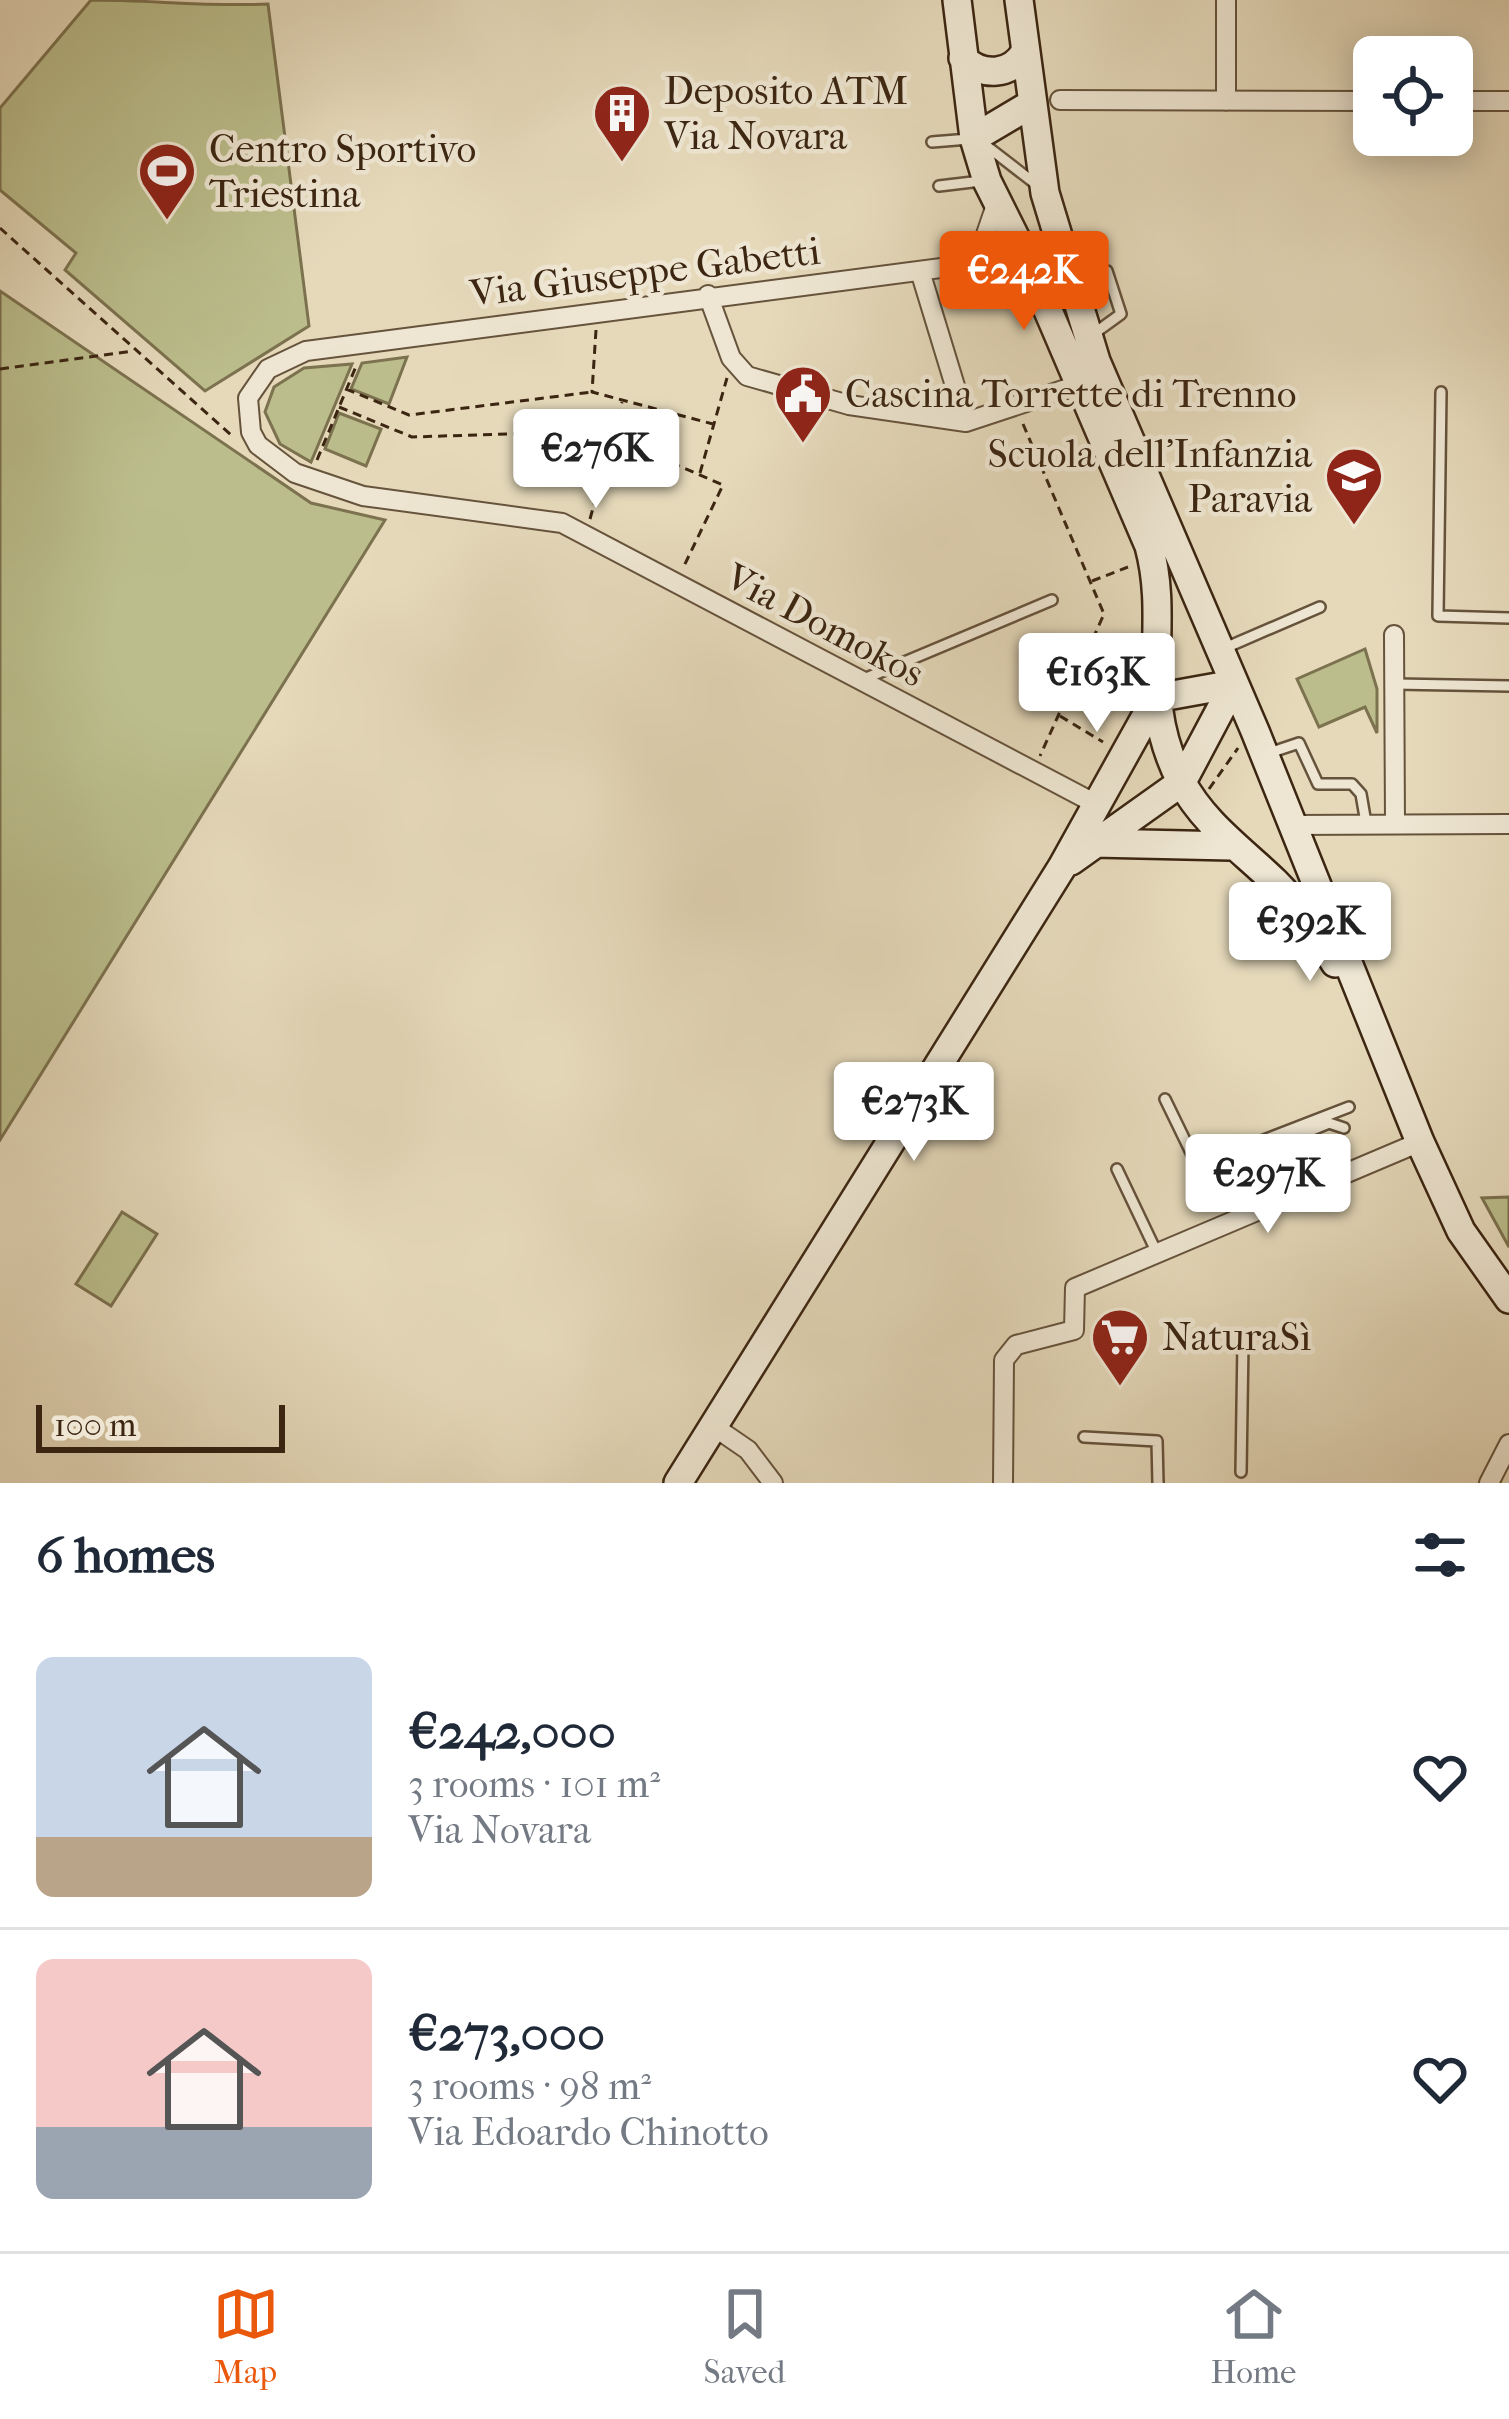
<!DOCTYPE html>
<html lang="en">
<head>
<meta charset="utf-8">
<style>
	body { margin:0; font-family:"IM FELL French Canon",serif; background:#f6f6f7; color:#1f2937; height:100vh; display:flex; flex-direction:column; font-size:45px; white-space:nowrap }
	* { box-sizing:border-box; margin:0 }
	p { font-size:39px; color:#747a83 }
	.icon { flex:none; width:66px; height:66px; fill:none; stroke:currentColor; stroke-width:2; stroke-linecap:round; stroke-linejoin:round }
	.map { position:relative; height:1483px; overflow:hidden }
	.drawer { display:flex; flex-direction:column; background:#fff; flex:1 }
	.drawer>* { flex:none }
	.fabs { position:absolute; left:1353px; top:36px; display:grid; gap:24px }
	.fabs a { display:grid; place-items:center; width:120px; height:120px; border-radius:18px; background:#fff; box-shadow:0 6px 30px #0003; font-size:60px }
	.scale { position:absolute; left:36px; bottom:30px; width:249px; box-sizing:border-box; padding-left:12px; border:6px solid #3c2612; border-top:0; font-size:33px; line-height:42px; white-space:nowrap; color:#3c2612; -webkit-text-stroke:9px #eee6d2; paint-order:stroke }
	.price { position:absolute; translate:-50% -102px; padding:0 27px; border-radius:12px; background:#fff; color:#222; font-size:39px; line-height:78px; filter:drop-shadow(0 3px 6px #0008) }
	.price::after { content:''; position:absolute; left:50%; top:72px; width:36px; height:27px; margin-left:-18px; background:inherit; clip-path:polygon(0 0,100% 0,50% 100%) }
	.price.current { background:#ea580c; color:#fff }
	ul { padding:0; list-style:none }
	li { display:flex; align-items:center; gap:36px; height:300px; padding:0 36px }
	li+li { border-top:3px solid #e0e1e3 }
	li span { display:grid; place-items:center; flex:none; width:336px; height:240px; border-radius:18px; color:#555 }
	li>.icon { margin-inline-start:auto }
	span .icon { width:144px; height:144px; fill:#fffc; stroke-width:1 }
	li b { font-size:51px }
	h2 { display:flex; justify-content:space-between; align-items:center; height:144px; padding:0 36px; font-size:51px }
	.menu { display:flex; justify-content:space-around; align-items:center; height:168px; border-top:3px solid #e0e1e3; background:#fff; font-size:33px; color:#747a83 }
	.menu a { display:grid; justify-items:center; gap:6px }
	.menu .current { color:#ea580c }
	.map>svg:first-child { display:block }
</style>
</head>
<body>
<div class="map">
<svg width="1509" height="1483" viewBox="0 0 1509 1483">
	<rect width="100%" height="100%" fill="#e5d9ba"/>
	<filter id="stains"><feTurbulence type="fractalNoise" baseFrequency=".00167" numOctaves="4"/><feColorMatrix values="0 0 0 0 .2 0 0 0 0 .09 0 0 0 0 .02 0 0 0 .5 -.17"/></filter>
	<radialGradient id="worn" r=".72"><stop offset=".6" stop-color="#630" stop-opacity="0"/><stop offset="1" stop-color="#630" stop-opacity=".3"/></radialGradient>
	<path fill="#bbbe8c" stroke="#7c724f" stroke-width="3" d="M 91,0 C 152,0 208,7 268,4 L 309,326 L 205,391 L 65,270 L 76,253 L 0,190 L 0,108 Z
		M 0,291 L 311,503 L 385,520 L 0,1140 Z
		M 407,357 L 389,404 L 351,389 L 362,363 Z
		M 352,364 L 311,462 L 280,444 L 265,412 L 274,387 L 304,368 Z
		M 339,413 L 381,429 L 366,466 L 325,449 Z
		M 1365,649 L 1377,689 L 1377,733 L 1365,707 L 1319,727 L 1297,679 Z
		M 1509,1197 L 1509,1247 L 1482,1198 Z
		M 122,1212 L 157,1234 L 111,1306 L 76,1284 Z"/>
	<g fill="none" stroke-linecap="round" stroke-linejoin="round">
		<defs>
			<path id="lane" d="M 932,142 L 969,139
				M 984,144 L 1037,185
				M 939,186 L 981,181
				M 1073,272 L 1107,271 L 1121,314 L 1092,335
				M 1441,392 L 1438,616 L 1509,618
				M 1225,648 L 1320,607
				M 864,679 L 1052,600
				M 1395,684 L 1509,686
				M 1266,754 L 1299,743 L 1318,784 L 1352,784 L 1361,794 L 1366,823
				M 1165,1099 L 1199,1169 L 1215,1170 L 1329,1123 L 1344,1128
				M 1213,1149 L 1225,1155 L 1349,1107
				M 1117,1169 L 1157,1253
				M 1084,1437 L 1157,1441 L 1158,1483
				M 1241,1472 L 1243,1342"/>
			<path id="street" d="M 1226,0 L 1226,101
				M 1060,100 L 1374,101
				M 1452,101 L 1509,101
				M 1025,257 L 306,351 L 268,369 L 248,398 L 251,432 L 258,445 L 295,473 L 363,496 L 562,523 L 1096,804
				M 966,265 L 983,243 L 997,202
				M 920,271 L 966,422
				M 708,295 L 731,358 L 747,376 L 849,405 L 966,422 L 1081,384
				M 1394,635 L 1395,823
				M 1292,825 L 1509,824
				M 713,1426 L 748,1450 L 773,1483
				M 1003,1483 L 1004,1360 L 1016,1345 L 1074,1330 L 1075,1288 L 1420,1142
				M 1489,1483 L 1509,1444"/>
			<path id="secondary" d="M 957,0 L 974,138 L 987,181 L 1025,257 L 1149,546 C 1171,627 1136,694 1181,781 C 1204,824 1241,849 1275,882 C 1299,906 1318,934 1335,963
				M 1019,0 L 1045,193 L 1096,361 L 1255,731 L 1420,1142 L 1461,1231 L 1509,1299
				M 963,58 C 982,78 1012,75 1025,52
				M 974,138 L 1033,103
				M 1094,843 L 1231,846
				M 1071,861 L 1182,782 L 1234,684
				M 678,1483 L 1062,867 L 1156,698 L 1234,684"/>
		</defs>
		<use href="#lane" stroke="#66533c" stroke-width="14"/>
		<use href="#street" stroke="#66533c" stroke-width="22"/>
		<use href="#secondary" stroke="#3c2612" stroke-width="32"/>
		<path stroke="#3c2612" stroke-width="3" stroke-dasharray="9 6" stroke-linecap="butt" d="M 0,228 L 231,435
			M 596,330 L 592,392 L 713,424
			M 0,369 L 133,351
			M 346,389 L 409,415 L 592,392
			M 339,407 L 412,437 L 598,431 L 723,485 L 684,566
			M 1023,424 L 1104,614 L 1040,756
			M 317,460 L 357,364
			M 700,473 L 727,378
			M 590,519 L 622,402
			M 1092,581 L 1128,567
			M 1060,716 L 1103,742
			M 1209,789 L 1238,748"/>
		<use href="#lane" stroke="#eee6d2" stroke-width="9"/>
		<use href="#street" stroke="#eee6d2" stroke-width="18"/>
		<use href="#secondary" stroke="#eee6d2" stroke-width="27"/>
	</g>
	<defs>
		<symbol id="building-pin" viewBox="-11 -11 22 30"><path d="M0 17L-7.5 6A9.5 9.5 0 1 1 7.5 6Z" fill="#8f2418" stroke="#eee6d2"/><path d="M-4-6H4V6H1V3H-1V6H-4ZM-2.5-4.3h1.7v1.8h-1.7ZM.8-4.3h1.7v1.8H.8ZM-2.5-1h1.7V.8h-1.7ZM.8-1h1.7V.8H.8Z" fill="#fff"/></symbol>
		<symbol id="stadium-pin" viewBox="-11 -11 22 30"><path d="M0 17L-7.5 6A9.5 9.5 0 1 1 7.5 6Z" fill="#8f2418" stroke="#eee6d2"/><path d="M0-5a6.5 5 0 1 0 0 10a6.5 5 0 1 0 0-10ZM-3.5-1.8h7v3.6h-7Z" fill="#fff"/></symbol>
		<symbol id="civic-pin" viewBox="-11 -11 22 30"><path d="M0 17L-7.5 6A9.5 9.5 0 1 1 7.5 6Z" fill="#8f2418" stroke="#eee6d2"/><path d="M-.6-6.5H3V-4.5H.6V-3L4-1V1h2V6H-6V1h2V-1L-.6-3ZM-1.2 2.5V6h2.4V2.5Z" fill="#fff"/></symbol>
		<symbol id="school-pin" viewBox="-11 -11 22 30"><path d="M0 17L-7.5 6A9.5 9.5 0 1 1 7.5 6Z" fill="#8f2418" stroke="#eee6d2"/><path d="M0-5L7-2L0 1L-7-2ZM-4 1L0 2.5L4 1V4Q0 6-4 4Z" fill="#fff"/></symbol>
		<symbol id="supermarket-pin" viewBox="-11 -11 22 30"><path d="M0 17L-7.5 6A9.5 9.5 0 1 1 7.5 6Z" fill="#8f2418" stroke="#eee6d2"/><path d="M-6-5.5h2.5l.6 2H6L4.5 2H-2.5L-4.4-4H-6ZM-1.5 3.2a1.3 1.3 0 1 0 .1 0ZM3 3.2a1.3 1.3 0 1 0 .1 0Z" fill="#fff"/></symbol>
	</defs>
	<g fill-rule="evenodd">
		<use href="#building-pin" x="589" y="80" width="66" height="90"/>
		<use href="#stadium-pin" x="134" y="138" width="66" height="90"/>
		<use href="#civic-pin" x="770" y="361" width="66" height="90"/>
		<use href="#school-pin" x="1321" y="443" width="66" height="90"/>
		<use href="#supermarket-pin" x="1087" y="1304" width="66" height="90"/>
	</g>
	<g text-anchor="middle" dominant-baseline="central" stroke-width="9" stroke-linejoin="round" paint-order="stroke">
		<g font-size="39" fill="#3c2612" stroke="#eee6d2" text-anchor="start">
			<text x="664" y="91">Deposito ATM<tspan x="664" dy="45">Via Novara</tspan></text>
			<text x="209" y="149">Centro Sportivo<tspan x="209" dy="45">Triestina</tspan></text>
			<text x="845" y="394">Cascina Torrette di Trenno</text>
			<text x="1312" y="454" text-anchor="end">Scuola dell'Infanzia<tspan x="1312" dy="45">Paravia</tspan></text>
			<text x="1162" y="1337">NaturaSì</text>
		</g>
		<g font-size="39" fill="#3c2612" stroke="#eee6d2">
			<text transform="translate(645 272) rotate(-7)">Via Giuseppe Gabetti</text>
			<text transform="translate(825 625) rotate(28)">Via Domokos</text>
		</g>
	</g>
	<rect width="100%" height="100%" filter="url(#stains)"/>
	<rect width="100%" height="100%" fill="url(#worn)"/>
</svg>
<div class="fabs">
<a><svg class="icon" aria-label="locate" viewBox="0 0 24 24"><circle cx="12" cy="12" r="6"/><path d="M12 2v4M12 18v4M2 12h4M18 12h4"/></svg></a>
</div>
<div class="scale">100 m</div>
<b class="price current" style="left:1024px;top:333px">€242K</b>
<b class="price" style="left:596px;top:511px">€276K</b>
<b class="price" style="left:1097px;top:735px">€163K</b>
<b class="price" style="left:1310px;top:984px">€392K</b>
<b class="price" style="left:914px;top:1164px">€273K</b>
<b class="price" style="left:1268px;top:1236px">€297K</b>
</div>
<section class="drawer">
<h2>6 homes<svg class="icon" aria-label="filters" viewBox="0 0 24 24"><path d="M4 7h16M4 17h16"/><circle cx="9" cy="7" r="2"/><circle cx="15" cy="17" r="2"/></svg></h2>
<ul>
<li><span style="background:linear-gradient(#c9d6e8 75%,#b9a48a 0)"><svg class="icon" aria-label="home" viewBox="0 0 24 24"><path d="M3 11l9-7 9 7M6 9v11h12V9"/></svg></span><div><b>€242,000</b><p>3 rooms · 101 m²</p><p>Via Novara</p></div><svg class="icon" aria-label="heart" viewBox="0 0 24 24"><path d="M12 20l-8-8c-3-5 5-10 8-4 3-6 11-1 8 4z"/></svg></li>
<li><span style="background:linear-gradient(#f6c9c9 70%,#9aa5b1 0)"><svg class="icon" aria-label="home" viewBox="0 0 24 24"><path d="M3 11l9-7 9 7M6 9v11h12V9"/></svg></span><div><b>€273,000</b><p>3 rooms · 98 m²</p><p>Via Edoardo Chinotto</p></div><svg class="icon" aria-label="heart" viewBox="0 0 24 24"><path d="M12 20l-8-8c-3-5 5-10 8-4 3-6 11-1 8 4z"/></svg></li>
</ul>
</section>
<nav class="menu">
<a class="current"><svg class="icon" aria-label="map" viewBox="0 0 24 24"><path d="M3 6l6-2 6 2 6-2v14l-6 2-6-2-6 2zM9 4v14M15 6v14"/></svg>Map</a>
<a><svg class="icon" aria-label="saved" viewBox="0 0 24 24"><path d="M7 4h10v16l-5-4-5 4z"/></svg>Saved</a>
<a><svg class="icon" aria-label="home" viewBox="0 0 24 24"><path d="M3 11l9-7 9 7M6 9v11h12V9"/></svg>Home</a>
</nav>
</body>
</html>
